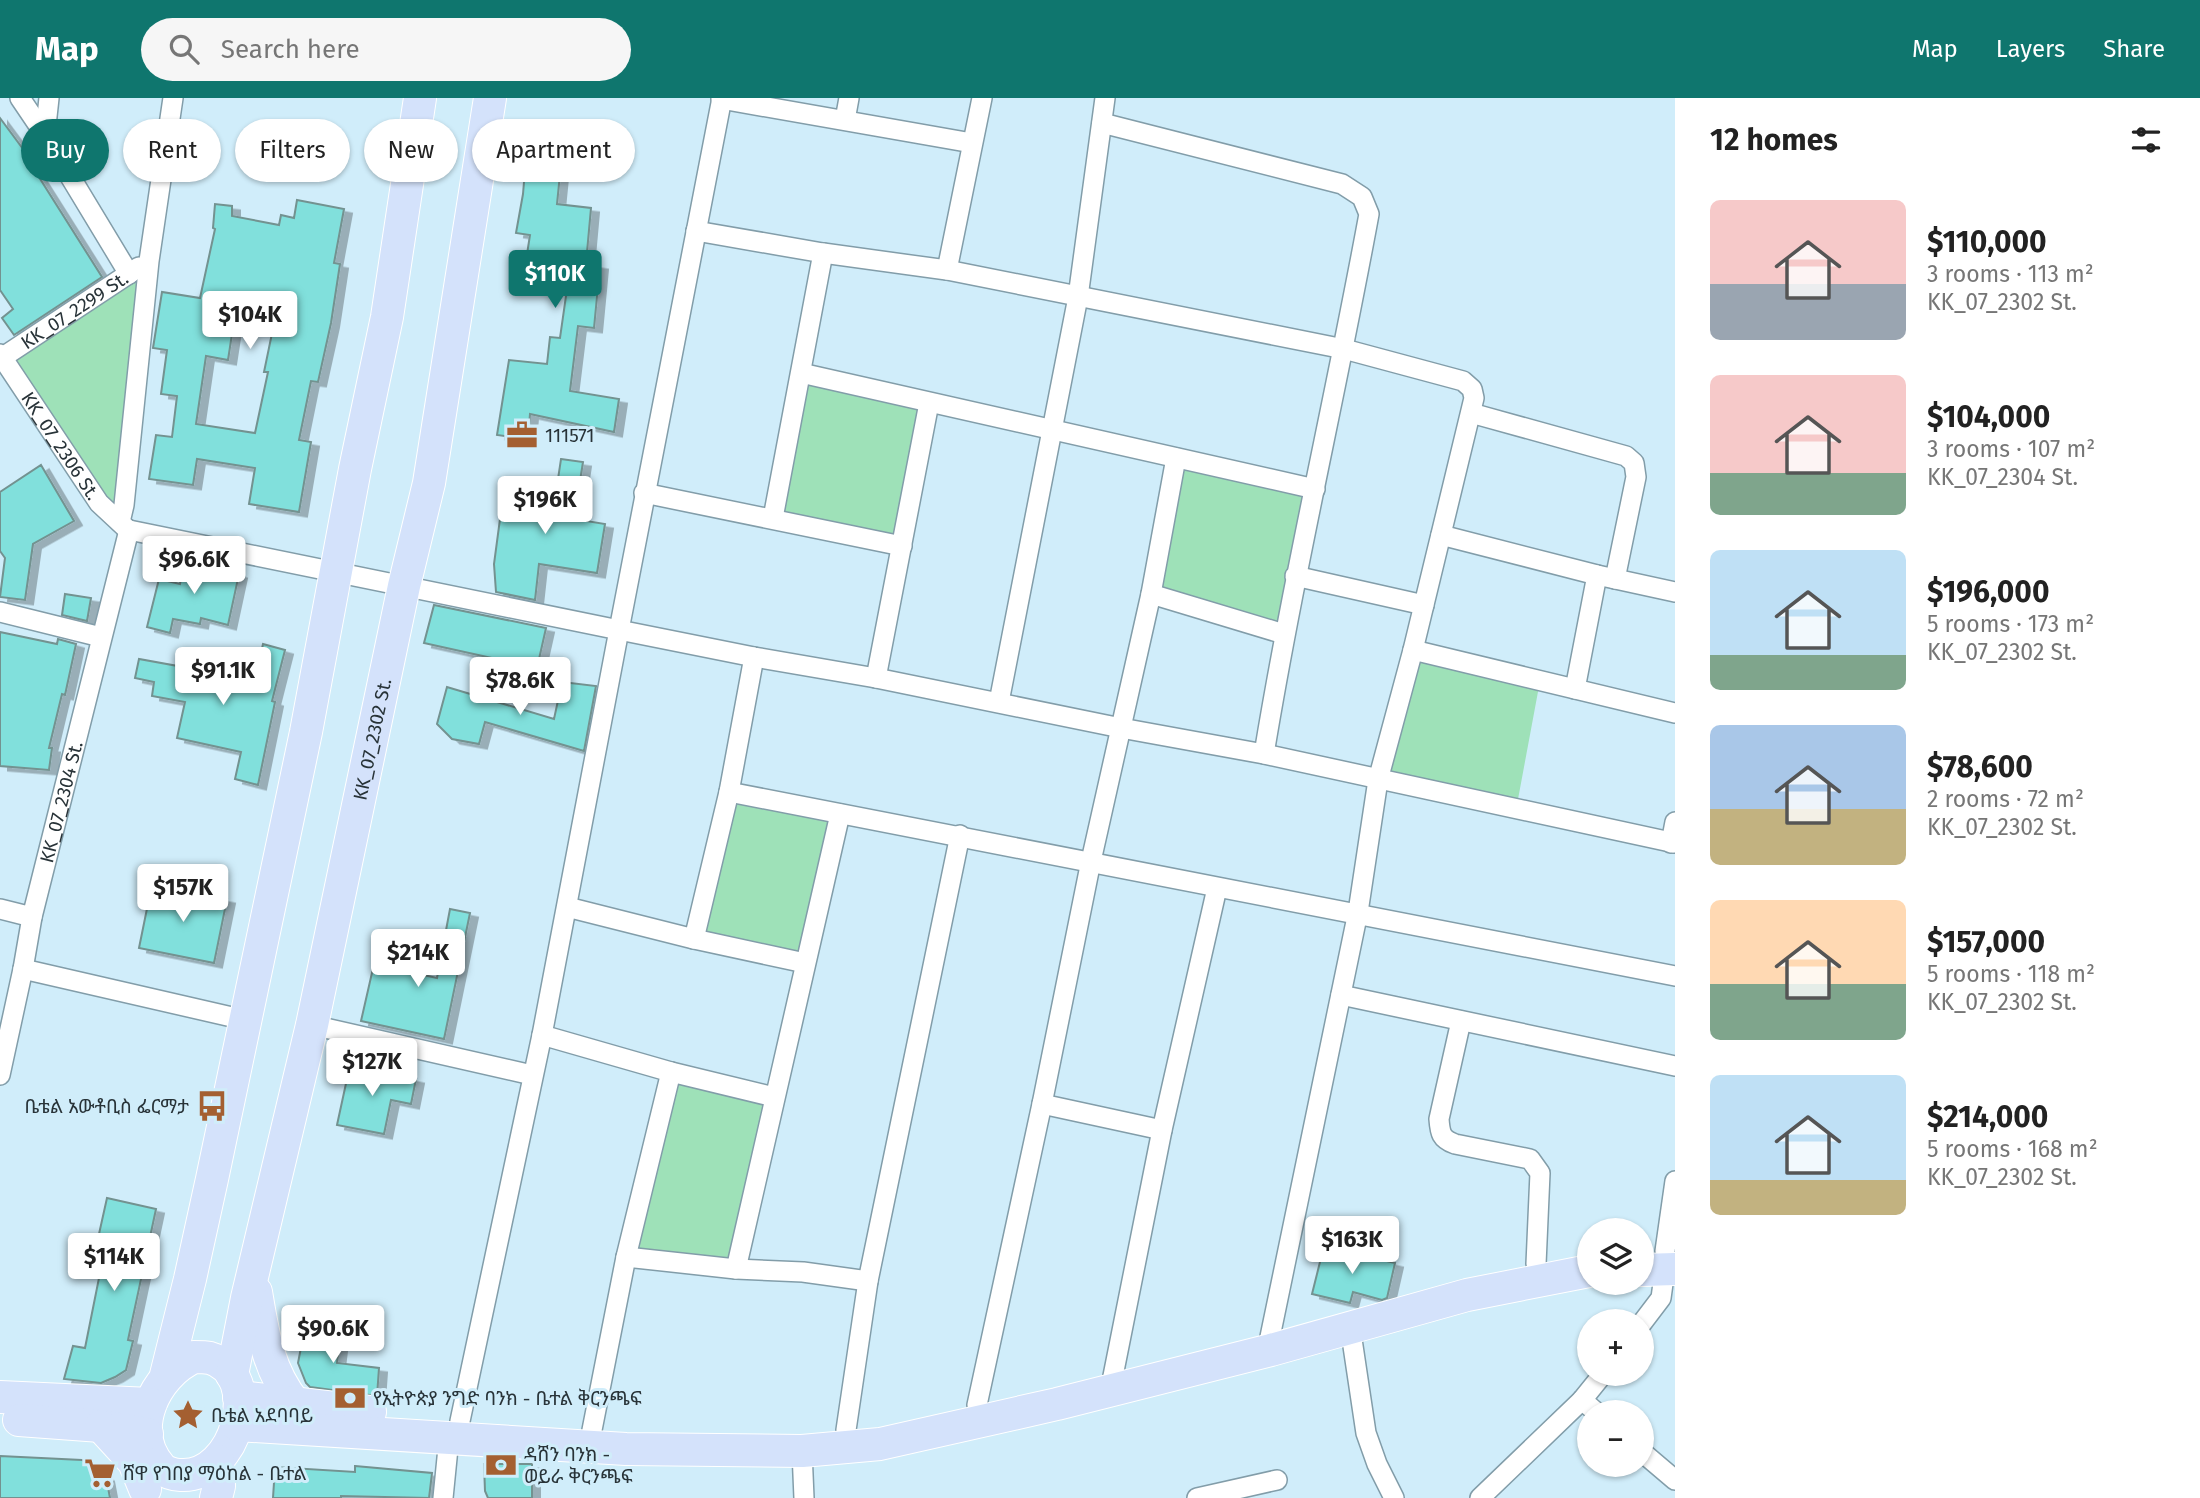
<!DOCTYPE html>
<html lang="en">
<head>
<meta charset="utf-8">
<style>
	body { margin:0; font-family:"Fira Sans","Noto Sans Ethiopic",sans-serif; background:#f6f6f6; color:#222; height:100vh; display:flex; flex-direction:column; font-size:26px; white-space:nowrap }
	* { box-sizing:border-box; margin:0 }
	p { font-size:23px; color:#767676 }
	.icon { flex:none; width:38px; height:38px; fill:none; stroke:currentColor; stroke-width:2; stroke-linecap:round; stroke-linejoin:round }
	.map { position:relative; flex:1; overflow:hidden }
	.drawer { display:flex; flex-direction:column; background:#fff; width:525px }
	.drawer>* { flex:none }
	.top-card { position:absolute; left:21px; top:21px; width:665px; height:63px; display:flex; gap:14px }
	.fabs { position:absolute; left:1577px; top:1120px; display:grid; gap:14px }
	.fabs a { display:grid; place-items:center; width:77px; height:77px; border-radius:50%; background:#fff; box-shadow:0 2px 5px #0004; font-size:35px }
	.price { position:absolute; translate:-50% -60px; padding:0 16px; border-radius:7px; background:#fff; color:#222; font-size:23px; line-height:46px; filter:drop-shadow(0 2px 4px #0008) }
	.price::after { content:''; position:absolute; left:50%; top:42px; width:21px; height:16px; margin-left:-10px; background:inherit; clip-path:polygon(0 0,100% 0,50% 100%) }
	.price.current { background:#0f766e; color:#fff }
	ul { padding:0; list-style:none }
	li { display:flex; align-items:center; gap:21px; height:175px; padding:0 35px }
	li span { display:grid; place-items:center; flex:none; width:196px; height:140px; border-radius:10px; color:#555 }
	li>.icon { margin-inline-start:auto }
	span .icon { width:84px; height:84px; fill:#fffc; stroke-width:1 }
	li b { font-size:30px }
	h2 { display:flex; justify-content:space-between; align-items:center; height:84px; padding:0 35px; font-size:30px }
	.pill { padding:0 24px; border-radius:32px; background:#fff; box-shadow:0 2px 5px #0004; font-size:24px; line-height:63px }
	.pill.current { background:#0f766e; color:#fff }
	header { display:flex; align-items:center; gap:42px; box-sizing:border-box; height:98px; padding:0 35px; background:#0f766e; color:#fff }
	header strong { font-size:33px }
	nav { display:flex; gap:38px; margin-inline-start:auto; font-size:24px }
	.search { width:490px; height:63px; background:#f6f6f6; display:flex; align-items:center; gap:18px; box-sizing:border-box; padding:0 24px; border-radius:38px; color:#767676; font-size:26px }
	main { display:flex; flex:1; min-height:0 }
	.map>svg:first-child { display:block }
</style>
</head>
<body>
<header>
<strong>Map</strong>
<div class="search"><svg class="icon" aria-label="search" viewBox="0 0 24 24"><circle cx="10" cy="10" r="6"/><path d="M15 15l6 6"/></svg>Search here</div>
<nav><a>Map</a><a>Layers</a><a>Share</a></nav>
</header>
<main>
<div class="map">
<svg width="1675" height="1400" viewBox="0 0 1675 1400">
	<defs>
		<filter id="shadow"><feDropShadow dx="8" dy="4.5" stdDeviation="0" flood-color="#0004"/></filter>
	</defs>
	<rect width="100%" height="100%" fill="#d0edfa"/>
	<path fill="#9ee1b8" d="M 149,163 L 120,424 L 2,259 Z
		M 801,275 L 929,305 L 902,448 L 773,420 Z
		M 1176,360 L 1315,391 L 1284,536 L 1151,496 Z
		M 1413,552 L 1540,583 L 1516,712 L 1378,682 Z
		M 729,694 L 840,716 L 805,865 L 694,841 Z
		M 671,974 L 774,999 L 736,1171 L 626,1159 Z"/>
	<path fill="#81e0dc" stroke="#739290" stroke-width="2" fill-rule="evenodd" filter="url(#shadow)" d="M 0,20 L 40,74 L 37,76 L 102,179 L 14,237 L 2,220 L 13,211 L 0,192 Z
		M 526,60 L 561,66 L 557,106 L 591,110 L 586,165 L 600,167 L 594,230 L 578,228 L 570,293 L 619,301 L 614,334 L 530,316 L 528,341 L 497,337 L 509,262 L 547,266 L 550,239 L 560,240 L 567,191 L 523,182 L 530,137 L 516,135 L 523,96 Z
		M 297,102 L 344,111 L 334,165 L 340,166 L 331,225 L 318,284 L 311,283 L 299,342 L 311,344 L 299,414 L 249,406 L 255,370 L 197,361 L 193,387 L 149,381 L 156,337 L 172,339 L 177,298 L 161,296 L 167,252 L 153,250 L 162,194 L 200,200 L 215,131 L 213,130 L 215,106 L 232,108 L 232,118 L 279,127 L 281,117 L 294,120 ZM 236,210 L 276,216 L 264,274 L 268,274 L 255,335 L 196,326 L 206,258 L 228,262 Z
		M 561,361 L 583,364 L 574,421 L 605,426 L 597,475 L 539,466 L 535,502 L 496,494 L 494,466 L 500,421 L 504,408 L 511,396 L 555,401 Z
		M 41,367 L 74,423 L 33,446 L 25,502 L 0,499 L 5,460 L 0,453 L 0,394 Z
		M 186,456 L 211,461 L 209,468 L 239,476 L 228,527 L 201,520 L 200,526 L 173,521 L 170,535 L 147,529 L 159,481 L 180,486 Z
		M 65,496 L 91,500 L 87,523 L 62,517 Z
		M 434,507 L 546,530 L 537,570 L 424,545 Z
		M 0,534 L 57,546 L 58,541 L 76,546 L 65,597 L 62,596 L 49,650 L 52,650 L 49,672 L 0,668 Z
		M 263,546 L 285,552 L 272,603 L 275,604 L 258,687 L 235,681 L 241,654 L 177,640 L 185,604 L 152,598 L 154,584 L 135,580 L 139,561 L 255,582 Z
		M 562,584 L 596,588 L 584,653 L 485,624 L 479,646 L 452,641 L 437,626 L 447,589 L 554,621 Z
		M 152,786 L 227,801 L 214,865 L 139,850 Z
		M 450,811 L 470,815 L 444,941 L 361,923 L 374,866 L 437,880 Z
		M 350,967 L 416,981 L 411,1006 L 391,1002 L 384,1036 L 337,1027 Z
		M 107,1100 L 156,1111 L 128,1242 L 133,1243 L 126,1272 L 115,1279 L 101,1285 L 64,1281 L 73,1248 L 85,1250 L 106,1145 L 97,1145 Z
		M 1324,1148 L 1395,1165 L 1387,1200 L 1382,1202 L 1353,1194 L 1350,1205 L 1312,1196 Z
		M 305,1229 L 341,1233 L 337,1265 L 379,1270 L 377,1298 L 310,1289 L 306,1285 L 298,1265 Z
		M 0,1358 L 82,1362 L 93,1366 L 106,1379 L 110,1400 L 0,1400 Z
		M 484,1366 L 532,1366 L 532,1400 L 488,1400 L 485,1393 Z
		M 355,1368 L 432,1375 L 429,1400 L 341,1398 L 341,1400 L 273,1400 L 275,1369 L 355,1374 Z"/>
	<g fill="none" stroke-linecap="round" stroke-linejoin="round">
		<defs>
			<g id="minor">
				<path d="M 20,0 L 45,37 L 129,176"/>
				<path d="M 722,0 L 619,532 L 754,559 L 876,580 L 1121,630 L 1264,656 L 1675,745"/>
				<path d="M 721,1 L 972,45"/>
				<path d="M 845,22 L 849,0"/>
				<path d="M 1102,25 L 1342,86 L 1362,99 L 1369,116 C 1336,296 1294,474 1264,656"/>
				<path d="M 45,37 L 49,0"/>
				<path d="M 696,133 L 823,155 L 947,172 L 1344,251 L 1463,283 L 1472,291 L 1474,300 L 1413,552 L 1378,682 L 1358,814 L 1270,1239"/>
				<path d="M 947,172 L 982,0"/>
				<path id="s1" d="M 0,256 L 99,405 L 128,432"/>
				<path id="s2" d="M 0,261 L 139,169"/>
				<path d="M 801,275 L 1315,391"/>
				<path d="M 1471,315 L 1626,358 L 1634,365 L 1636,379 L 1615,481"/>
				<path d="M 644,395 L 902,448"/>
				<path d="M 773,420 L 823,155"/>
				<path d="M 120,424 L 124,407 L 149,163 L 173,0"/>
				<path d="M 129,432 L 619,532 L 542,937 L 460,1323"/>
				<path d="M 1441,437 L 1597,477 L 1675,494"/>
				<path d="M 1295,478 L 1424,507"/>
				<path d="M 1151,496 L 1284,536"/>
				<path d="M 0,514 L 101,539"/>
				<path d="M 1413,552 L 1675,615"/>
				<path d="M 876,580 L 929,305"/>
				<path d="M 1575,591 L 1597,477"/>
				<path d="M 999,604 L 1078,199 L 1105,0"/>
				<path d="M 729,694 L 1675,878"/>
				<path d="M 1671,745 L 1675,724"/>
				<path d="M 567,809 L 694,841 L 805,865"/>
				<path d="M 0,811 L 32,819"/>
				<path d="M 694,841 L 729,694 L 754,559"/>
				<path d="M 23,871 L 245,922"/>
				<path d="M 1341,897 L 1675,968"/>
				<path d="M 1461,923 L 1439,1021 C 1440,1035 1441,1041 1455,1046 L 1530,1061 L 1540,1075 L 1536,1166"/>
				<path d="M 312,927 L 532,977"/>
				<path d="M 542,937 L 671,974 L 774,999"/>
				<path id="s3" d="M 0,977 L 23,871 L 32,819 L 129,432"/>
				<path d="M 1042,1006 L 1162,1032"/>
				<path d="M 1665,1153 L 1675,1083"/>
				<path d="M 626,1159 L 736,1171 L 803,1174 L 868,1183"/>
				<path d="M 736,1171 L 840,716"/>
				<path d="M 1642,1225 L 1661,1200 L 1665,1171"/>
				<path d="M 1350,1228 L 1366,1335 L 1377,1366 L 1394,1400"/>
				<path d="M 1113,1278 L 1162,1032 L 1217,790"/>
				<path d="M 1582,1302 L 1596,1314"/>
				<path d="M 977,1307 L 1042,1006 L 1091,763 L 1151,496 L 1176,360"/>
				<path d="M 592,1332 L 626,1159 L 671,974"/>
				<path d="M 846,1332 L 868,1183 L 960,737"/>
				<path d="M 802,1353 L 804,1400"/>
				<path d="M 1642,1354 L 1675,1382"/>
				<path d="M 443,1400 L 449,1340"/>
				<path d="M 1197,1400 L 1277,1382"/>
				<path d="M 1480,1400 L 1582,1302 L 1603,1276"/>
			</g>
			<g id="primary">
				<path d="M 1642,1172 L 1675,1171"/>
				<path d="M 256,1194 C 263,1236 268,1272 295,1306"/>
				<path d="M 194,1259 C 199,1259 205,1259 210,1260 C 265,1276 237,1381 180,1377 C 174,1377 165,1374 161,1370 C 128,1333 154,1277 194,1259 Z"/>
				<path d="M 166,1277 L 190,1181 L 212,1081 L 306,634 L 355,371 L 387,219 L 420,0"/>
				<path id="s4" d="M 232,1277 L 247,1200 L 312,927 L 404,488 L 429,385 L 490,0"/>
				<path d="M 0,1299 L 150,1306"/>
				<path d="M 239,1299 L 370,1314"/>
				<path d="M 19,1322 L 101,1328 L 147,1336"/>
				<path d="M 237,1327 L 626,1351 L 802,1353 L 880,1346 L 1057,1306 L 1271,1252 L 1467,1197 L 1589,1173"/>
				<path d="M 101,1328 L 134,1364 L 145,1391"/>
				<path d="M 216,1400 L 219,1388 L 218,1363"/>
			</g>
		</defs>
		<use href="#minor" stroke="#829da9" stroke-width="22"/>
		<use href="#primary" stroke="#fff" stroke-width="34"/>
		<use href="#minor" stroke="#fff" stroke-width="19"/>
		<use href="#primary" stroke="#d4e2fb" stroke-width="32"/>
	</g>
	<defs>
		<symbol id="office-bare" viewBox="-9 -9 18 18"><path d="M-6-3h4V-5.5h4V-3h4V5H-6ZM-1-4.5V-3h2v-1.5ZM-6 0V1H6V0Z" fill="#a45f31" stroke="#d0edfa" stroke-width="2.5" paint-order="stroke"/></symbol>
		<symbol id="bus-bare" viewBox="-9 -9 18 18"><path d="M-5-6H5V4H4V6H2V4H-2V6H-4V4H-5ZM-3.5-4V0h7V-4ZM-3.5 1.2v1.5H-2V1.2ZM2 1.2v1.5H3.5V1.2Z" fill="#a45f31" stroke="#d0edfa" stroke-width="2.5" paint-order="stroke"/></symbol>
		<symbol id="bank-bare" viewBox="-9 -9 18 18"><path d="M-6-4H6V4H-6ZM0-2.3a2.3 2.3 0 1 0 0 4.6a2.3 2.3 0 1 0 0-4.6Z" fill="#a45f31" stroke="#d0edfa" stroke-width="2.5" paint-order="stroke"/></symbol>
		<symbol id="sight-bare" viewBox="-9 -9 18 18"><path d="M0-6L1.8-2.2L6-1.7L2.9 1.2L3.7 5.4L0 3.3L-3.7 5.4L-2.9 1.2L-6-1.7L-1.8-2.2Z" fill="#a45f31" stroke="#d0edfa" stroke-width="2.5" paint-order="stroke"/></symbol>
		<symbol id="supermarket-bare" viewBox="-9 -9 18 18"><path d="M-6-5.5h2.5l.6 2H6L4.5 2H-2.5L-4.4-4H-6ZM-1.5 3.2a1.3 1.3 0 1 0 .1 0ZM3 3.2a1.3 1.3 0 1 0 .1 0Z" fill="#a45f31" stroke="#d0edfa" stroke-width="2.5" paint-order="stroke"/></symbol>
	</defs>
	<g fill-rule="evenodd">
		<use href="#office-bare" x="500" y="315" width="44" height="44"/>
		<use href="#bus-bare" x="190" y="986" width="44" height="44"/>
		<use href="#bank-bare" x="328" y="1278" width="44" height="44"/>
		<use href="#sight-bare" x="166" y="1295" width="44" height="44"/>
		<use href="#bank-bare" x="479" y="1345" width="44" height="44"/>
		<use href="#supermarket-bare" x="78" y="1353" width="44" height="44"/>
	</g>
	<g text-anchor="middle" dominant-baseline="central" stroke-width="6" stroke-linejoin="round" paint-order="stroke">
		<g font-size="19" fill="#283338" stroke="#d0edfa">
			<text stroke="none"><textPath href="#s2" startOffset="89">KK_07_2299 St.</textPath></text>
			<text stroke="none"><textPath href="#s1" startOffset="110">KK_07_2306 St.</textPath></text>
			<text stroke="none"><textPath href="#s4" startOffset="651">KK_07_2302 St.</textPath></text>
			<text stroke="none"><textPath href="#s3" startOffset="280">KK_07_2304 St.</textPath></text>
		</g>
		<g font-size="19" fill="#283338" stroke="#d0edfa" text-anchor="start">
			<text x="545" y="337">111571</text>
			<text x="189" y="1008" text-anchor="end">ቤቴል አውቶቢስ ፌርማታ</text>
			<text x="373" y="1300">የኢትዮጵያ ንግድ ባንክ - ቤተል ቅርንጫፍ</text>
			<text x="211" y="1317">ቤቴል አደባባይ</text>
			<text x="524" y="1356">ዳሸን ባንክ -<tspan x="524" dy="22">ወይራ ቅርንጫፍ</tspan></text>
			<text x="123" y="1375">ሸዋ የገበያ ማዕከል - ቤተል</text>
		</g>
	</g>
</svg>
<div class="fabs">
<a><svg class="icon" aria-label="layers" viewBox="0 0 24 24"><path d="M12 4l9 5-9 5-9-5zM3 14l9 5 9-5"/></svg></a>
<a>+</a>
<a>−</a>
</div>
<b class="price current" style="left:555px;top:212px">$110K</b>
<b class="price" style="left:250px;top:253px">$104K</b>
<b class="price" style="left:545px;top:438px">$196K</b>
<b class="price" style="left:194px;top:498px">$96.6K</b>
<b class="price" style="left:223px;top:609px">$91.1K</b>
<b class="price" style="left:520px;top:619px">$78.6K</b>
<b class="price" style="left:183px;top:826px">$157K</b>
<b class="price" style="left:418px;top:891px">$214K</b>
<b class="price" style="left:372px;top:1000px">$127K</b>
<b class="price" style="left:1352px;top:1178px">$163K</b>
<b class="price" style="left:114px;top:1195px">$114K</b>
<b class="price" style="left:333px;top:1267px">$90.6K</b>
<div class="top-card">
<a class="pill current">Buy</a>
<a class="pill">Rent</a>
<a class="pill">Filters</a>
<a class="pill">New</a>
<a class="pill">Apartment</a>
</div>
</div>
<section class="drawer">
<h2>12 homes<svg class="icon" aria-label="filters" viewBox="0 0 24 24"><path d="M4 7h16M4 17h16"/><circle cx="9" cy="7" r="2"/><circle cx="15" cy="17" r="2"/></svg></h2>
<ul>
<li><span style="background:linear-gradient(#f6c9c9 60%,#9aa5b1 0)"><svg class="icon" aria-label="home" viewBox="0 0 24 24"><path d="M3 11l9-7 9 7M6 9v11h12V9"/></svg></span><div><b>$110,000</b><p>3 rooms · 113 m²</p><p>KK_07_2302 St.</p></div></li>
<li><span style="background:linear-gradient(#f6c9c9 70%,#7fa58c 0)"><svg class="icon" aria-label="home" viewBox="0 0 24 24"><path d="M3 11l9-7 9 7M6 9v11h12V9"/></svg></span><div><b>$104,000</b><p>3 rooms · 107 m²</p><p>KK_07_2304 St.</p></div></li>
<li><span style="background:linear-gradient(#bfe0f5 75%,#7fa58c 0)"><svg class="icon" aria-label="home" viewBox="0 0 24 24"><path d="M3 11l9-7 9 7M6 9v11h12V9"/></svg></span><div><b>$196,000</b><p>5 rooms · 173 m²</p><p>KK_07_2302 St.</p></div></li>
<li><span style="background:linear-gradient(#a9c7e8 60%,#c2b280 0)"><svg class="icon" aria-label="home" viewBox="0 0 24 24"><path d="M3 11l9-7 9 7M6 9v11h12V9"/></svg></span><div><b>$78,600</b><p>2 rooms · 72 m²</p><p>KK_07_2302 St.</p></div></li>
<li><span style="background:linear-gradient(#ffd9b3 60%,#7fa58c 0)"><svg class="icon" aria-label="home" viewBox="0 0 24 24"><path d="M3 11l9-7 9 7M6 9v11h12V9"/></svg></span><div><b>$157,000</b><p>5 rooms · 118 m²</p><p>KK_07_2302 St.</p></div></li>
<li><span style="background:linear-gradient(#bfe0f5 75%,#c2b280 0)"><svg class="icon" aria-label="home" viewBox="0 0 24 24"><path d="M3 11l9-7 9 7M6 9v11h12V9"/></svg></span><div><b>$214,000</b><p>5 rooms · 168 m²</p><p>KK_07_2302 St.</p></div></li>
</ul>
</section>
</main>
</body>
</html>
